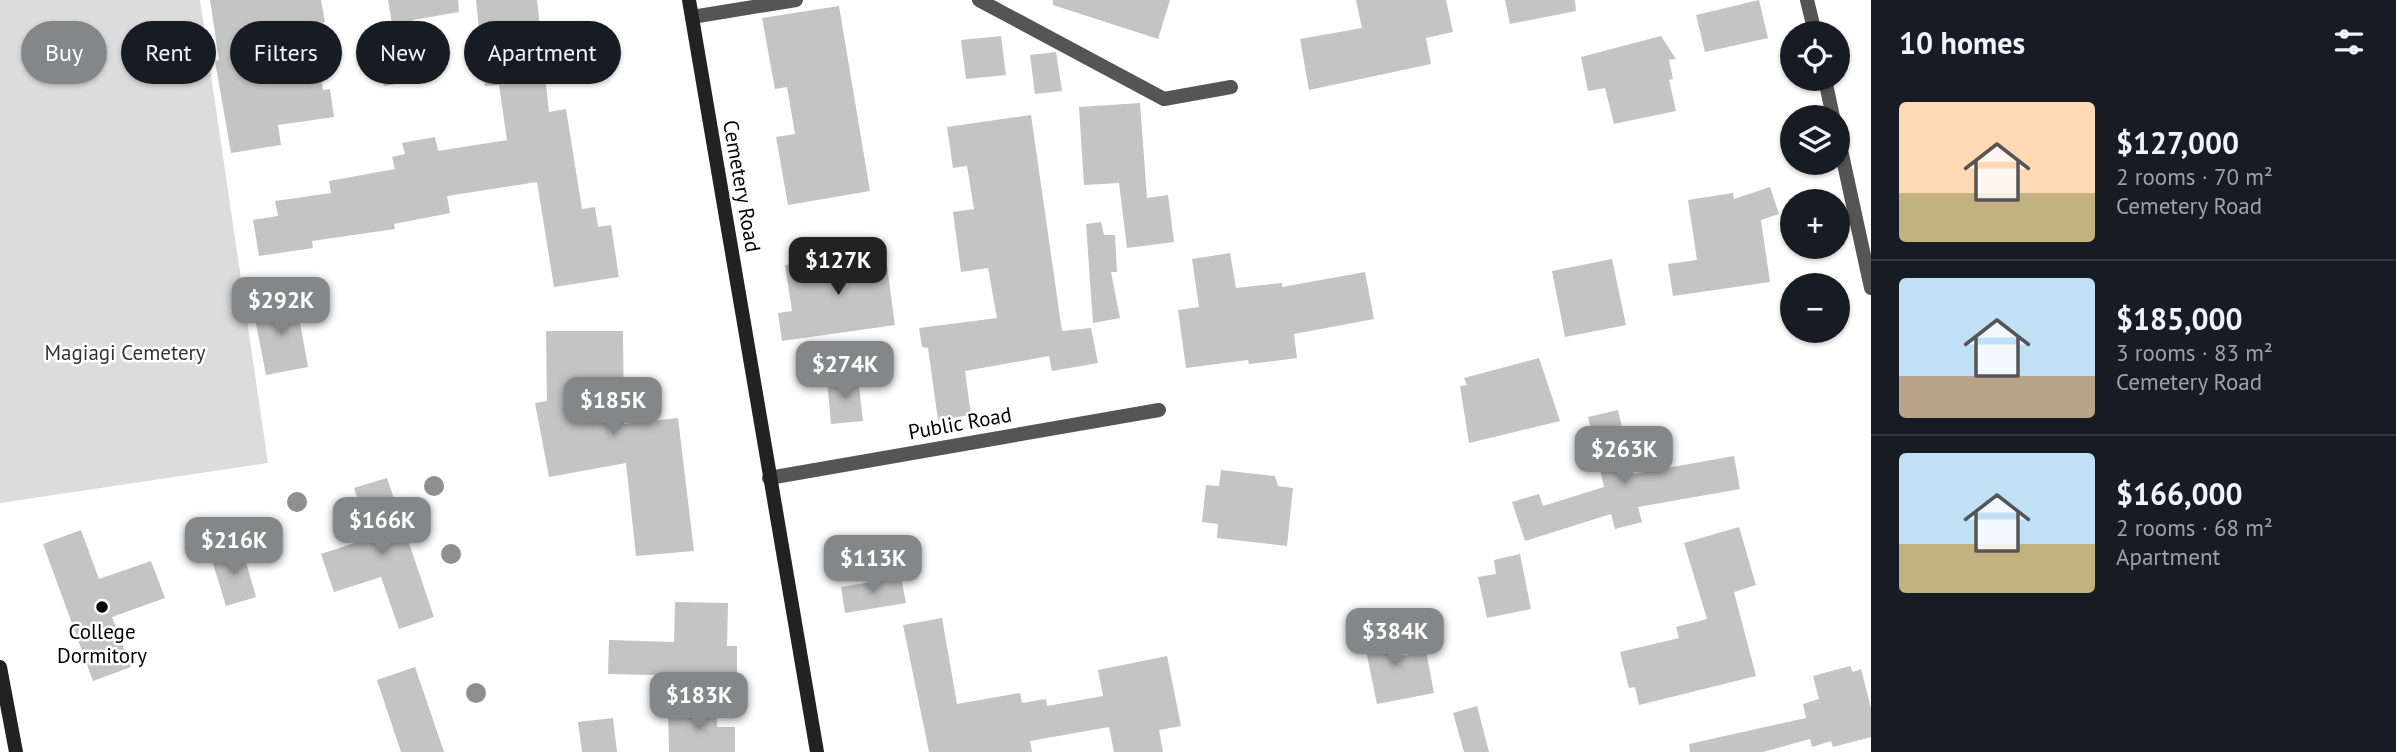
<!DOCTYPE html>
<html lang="en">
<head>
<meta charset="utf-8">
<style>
	body { margin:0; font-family:"PT Sans",sans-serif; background:#242831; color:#f1f3f6; height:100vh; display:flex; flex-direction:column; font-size:26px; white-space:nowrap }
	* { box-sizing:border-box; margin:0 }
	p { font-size:23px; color:#9ea1a6 }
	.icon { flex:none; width:38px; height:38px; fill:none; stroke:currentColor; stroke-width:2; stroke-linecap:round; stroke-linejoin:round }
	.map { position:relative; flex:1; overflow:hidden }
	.side { display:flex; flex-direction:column; background:#171b24; width:525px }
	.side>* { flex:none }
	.banner { position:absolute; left:21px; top:21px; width:665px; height:63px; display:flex; gap:14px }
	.tools { position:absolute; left:1780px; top:21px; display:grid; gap:14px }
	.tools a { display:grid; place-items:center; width:70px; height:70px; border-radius:50%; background:#171b24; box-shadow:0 2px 5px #0004; font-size:35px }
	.price { position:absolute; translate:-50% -60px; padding:0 16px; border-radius:14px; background:#858687; color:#fff; font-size:23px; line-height:46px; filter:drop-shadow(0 2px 4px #0008) }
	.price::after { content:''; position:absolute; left:50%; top:42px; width:21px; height:16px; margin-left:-10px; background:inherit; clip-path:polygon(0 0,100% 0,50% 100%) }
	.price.current { background:#222; color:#fff }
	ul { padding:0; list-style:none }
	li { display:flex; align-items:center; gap:21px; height:175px; padding:0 28px }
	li+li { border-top:2px solid #363941 }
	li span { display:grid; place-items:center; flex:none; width:196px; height:140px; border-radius:7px; color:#555 }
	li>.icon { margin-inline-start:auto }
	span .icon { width:84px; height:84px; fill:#fffc; stroke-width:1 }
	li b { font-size:30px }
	h2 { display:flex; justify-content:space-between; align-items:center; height:84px; padding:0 28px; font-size:30px }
	.pill { padding:0 24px; border-radius:32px; background:#171b24; box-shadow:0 2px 5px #0004; font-size:24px; line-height:63px }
	.pill.current { background:#858687; color:#fff }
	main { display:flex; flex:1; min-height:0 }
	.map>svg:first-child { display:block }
</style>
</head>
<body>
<main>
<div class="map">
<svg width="1871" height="752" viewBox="0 0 1871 752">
	<rect width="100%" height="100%" fill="#fff"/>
	<path fill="#dcdcdc" d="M 0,0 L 200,0 L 268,463 L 0,503 Z"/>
	<path fill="#c4c4c4" d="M 210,0 L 321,0 L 325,22 L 314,24 L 323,90 L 330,89 L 334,117 L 278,125 L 281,145 L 231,153 L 215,61 L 219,60 Z
		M 388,0 L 458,0 L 459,12 L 413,20 L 423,80 L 384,86 L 374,34 L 393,30 Z
		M 476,0 L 537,0 L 549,112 L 566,109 L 582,209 L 595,207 L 598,227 L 611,225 L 619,277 L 554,287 L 537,182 L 447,196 L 450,213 L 394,224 L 395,229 L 312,241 L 313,248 L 259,256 L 253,220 L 278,216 L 275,201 L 331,193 L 329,181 L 395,169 L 392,157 L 405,154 L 402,143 L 435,137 L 438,151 L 507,140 L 499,85 L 485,86 Z
		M 1053,0 L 1170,0 L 1158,39 L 1053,5 Z
		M 1356,0 L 1446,0 L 1453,32 L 1426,38 L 1431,64 L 1309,90 L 1300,39 L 1362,28 Z
		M 1505,0 L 1575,0 L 1576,11 L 1510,24 Z
		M 1759,0 L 1768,38 L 1705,52 L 1696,15 Z
		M 839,6 L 870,191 L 788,205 L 776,137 L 795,134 L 787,87 L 775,89 L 762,18 Z
		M 1001,36 L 1006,75 L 966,79 L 961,40 Z
		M 1661,36 L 1676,59 L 1669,60 L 1673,79 L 1669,80 L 1676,111 L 1614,124 L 1605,88 L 1588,91 L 1581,57 Z
		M 1056,52 L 1062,91 L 1035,94 L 1030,55 Z
		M 1140,103 L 1147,198 L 1168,195 L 1174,242 L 1127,248 L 1119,183 L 1084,185 L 1079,107 Z
		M 1031,115 L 1062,331 L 1091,328 L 1098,363 L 1052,371 L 1049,356 L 965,371 L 971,415 L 938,420 L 928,348 L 922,347 L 919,328 L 997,318 L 988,268 L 961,272 L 953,212 L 974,209 L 967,166 L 953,168 L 947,127 Z
		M 1770,187 L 1779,214 L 1761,220 L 1770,282 L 1673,296 L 1668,264 L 1697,260 L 1688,200 L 1733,193 L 1734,199 Z
		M 1101,222 L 1104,235 L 1115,235 L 1117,272 L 1111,272 L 1120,318 L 1093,323 L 1086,224 Z
		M 885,251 L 895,325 L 782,341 L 778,313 L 792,311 L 785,265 Z
		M 1230,253 L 1236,288 L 1282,283 L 1282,287 L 1365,272 L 1374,319 L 1294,334 L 1297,358 L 1249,364 L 1248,360 L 1186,368 L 1178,310 L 1199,307 L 1192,259 Z
		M 1612,259 L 1626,325 L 1565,337 L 1552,271 Z
		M 296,300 L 308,367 L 266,375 L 253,308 Z
		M 546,331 L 623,331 L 624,424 L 678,418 L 694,551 L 636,556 L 626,463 L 549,477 L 535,403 L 547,401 Z
		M 1539,358 L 1560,421 L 1469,443 L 1460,386 L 1467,385 L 1464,378 Z
		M 858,377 L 863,421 L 831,424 L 827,380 Z
		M 1618,410 L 1633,474 L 1734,456 L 1740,489 L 1638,507 L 1642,522 L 1615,529 L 1611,514 L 1525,541 L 1512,502 L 1539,494 L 1543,506 L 1604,487 L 1588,417 Z
		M 1221,470 L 1275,476 L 1278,486 L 1293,488 L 1287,546 L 1217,538 L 1218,524 L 1202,522 L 1206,485 L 1219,486 Z
		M 387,478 L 434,617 L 399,629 L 381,577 L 334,592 L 321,554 L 370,538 L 354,488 Z
		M 1739,527 L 1756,585 L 1734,592 L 1756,676 L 1639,705 L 1635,687 L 1629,688 L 1620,652 L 1679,638 L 1676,627 L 1707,619 L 1684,543 Z
		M 81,530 L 99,579 L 151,561 L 165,598 L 112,617 L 131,667 L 93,681 L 43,544 Z
		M 242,548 L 256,597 L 226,606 L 211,557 Z
		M 1520,554 L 1531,609 L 1487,618 L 1478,577 L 1496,574 L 1494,560 Z
		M 901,577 L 906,603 L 845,613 L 841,587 Z
		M 675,602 L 728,603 L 727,646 L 737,646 L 737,677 L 608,674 L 609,640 L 674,642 Z
		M 942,618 L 957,704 L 1020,693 L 1022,703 L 1046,699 L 1047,706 L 1103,696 L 1098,670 L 1167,656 L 1181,726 L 1159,730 L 1163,752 L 1114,752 L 1109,727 L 1030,741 L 1032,752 L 929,752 L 903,625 Z
		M 1390,623 L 1396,657 L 1426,651 L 1434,693 L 1377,704 L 1364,641 L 1368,640 L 1366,627 Z
		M 1850,666 L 1853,672 L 1861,669 L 1871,708 L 1871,737 L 1833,747 L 1831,741 L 1812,747 L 1810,739 L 1763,752 L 1690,752 L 1689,744 L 1806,718 L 1803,704 L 1819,699 L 1813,676 Z
		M 415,667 L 444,752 L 401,752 L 377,680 Z
		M 717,706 L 717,727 L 735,727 L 735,752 L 669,752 L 668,712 Z
		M 1477,706 L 1489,752 L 1464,752 L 1453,713 Z
		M 613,718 L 617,752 L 582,752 L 578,722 Z"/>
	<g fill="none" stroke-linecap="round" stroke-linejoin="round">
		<path stroke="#555" stroke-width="14" d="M 979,0 L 1164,99 L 1231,87
			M 1807,0 L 1815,33
			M 692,17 L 796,0
			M 1825,79 L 1833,117
			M 1838,136 L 1871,288
			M 769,478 L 1159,410"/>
		<path stroke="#222" stroke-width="14" d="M 689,0 L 817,752
			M 0,667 L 16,752"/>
	</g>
	<g fill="#8f8f8f">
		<circle cx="434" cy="486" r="10"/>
		<circle cx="297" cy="502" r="10"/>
		<circle cx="451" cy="554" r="10"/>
		<circle cx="476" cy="693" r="10"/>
	</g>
	<circle fill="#000" stroke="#fff" stroke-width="2.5" cx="102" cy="607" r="7"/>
	<g text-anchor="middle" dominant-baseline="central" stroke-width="5" stroke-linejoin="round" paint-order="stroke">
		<g font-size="21" fill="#000" stroke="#fff">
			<text transform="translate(742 186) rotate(80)">Cemetery Road</text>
			<text transform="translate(960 423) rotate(-10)">Public Road</text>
		</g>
		<g font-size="21" fill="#333" stroke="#fff">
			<text x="125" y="352">Magiagi Cemetery</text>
		</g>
		<g font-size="21" fill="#000" stroke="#fff">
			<text x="102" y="631">College<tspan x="102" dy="24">Dormitory</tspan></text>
		</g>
	</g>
</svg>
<div class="tools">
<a><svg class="icon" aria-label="locate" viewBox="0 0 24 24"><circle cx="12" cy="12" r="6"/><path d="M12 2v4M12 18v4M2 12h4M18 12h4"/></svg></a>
<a><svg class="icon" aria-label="layers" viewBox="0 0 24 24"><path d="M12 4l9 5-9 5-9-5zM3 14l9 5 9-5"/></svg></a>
<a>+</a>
<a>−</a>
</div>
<b class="price current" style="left:838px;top:297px">$127K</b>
<b class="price" style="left:281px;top:337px">$292K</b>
<b class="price" style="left:845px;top:401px">$274K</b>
<b class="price" style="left:613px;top:437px">$185K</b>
<b class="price" style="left:1624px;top:486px">$263K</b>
<b class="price" style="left:382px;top:557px">$166K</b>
<b class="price" style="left:234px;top:577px">$216K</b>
<b class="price" style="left:873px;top:595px">$113K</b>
<b class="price" style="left:1395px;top:668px">$384K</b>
<b class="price" style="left:699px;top:732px">$183K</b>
<div class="banner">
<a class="pill current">Buy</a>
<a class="pill">Rent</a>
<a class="pill">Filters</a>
<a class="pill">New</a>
<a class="pill">Apartment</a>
</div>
</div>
<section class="side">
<h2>10 homes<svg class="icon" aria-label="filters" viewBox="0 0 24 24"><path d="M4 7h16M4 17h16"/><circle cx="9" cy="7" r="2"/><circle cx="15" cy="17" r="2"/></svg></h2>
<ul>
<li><span style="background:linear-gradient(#ffd9b3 65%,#c2b280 0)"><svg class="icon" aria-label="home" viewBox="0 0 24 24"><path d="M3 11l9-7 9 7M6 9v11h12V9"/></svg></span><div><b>$127,000</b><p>2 rooms · 70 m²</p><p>Cemetery Road</p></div></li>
<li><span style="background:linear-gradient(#bfe0f5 70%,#b9a48a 0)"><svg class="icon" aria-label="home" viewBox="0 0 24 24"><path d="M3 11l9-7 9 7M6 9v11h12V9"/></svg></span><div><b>$185,000</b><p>3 rooms · 83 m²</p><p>Cemetery Road</p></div></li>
<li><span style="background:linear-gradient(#bfe0f5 65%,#c2b280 0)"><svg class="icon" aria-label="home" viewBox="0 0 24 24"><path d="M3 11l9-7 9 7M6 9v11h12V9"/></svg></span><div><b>$166,000</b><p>2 rooms · 68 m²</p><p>Apartment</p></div></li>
</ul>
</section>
</main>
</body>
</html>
